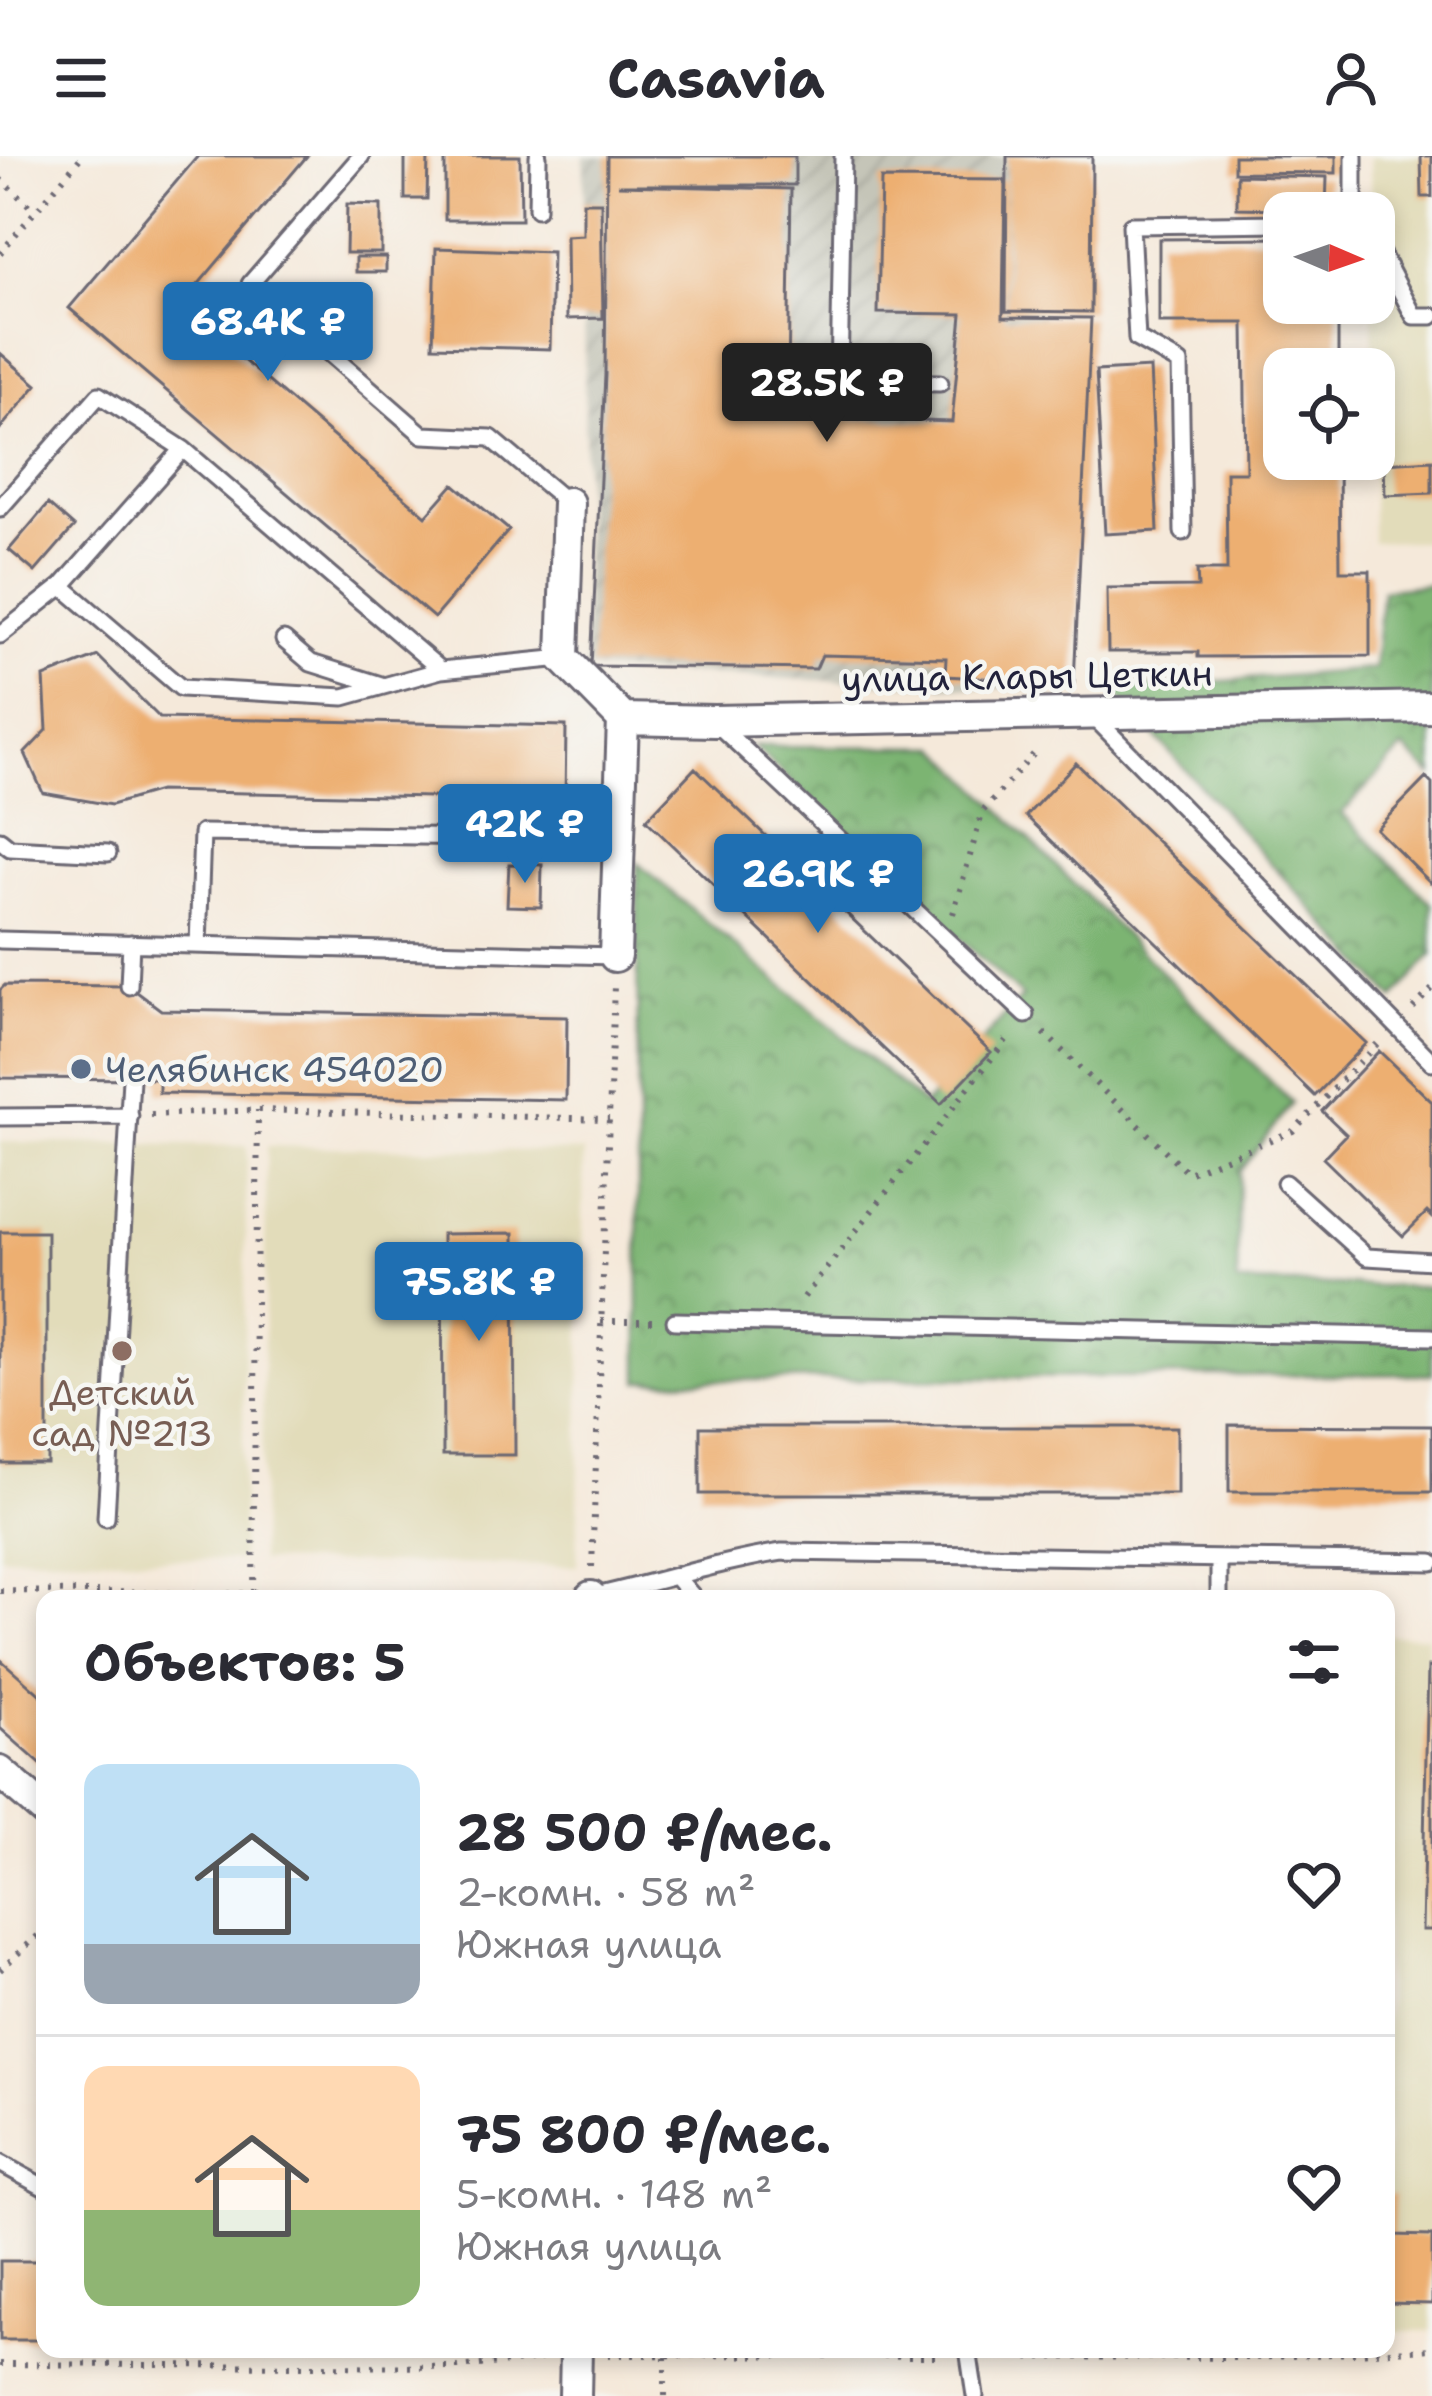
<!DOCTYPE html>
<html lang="ru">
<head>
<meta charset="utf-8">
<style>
	body { margin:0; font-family:"Shantell Sans",sans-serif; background:#f2f2f3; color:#2b2b33; height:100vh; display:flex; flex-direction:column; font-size:45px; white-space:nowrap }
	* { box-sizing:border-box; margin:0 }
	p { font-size:39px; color:#7c7c81 }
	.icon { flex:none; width:66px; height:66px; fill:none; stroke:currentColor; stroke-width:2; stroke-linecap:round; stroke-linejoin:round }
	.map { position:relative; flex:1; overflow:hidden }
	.details { position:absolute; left:36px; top:1434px; width:1359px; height:768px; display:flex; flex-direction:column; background:#fff; border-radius:24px; box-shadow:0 6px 18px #0003 }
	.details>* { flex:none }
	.needle { width:78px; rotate:92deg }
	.buttons { position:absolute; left:1263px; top:36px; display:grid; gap:24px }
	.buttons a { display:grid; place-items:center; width:132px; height:132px; border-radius:24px; background:#fff; box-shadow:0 6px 18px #0003; font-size:60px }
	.price { position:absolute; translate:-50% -102px; padding:0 27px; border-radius:12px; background:#1f6fb2; color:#fff; font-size:39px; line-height:78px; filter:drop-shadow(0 3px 6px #0008) }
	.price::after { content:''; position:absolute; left:50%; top:72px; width:36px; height:27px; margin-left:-18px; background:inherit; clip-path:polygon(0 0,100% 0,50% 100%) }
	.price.on { background:#222; color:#fff }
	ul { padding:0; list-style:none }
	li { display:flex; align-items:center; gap:36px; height:300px; padding:0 48px }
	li+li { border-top:3px solid #e1e1e2 }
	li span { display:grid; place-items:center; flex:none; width:336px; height:240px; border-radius:24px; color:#555 }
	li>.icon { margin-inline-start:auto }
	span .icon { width:144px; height:144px; fill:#fffc; stroke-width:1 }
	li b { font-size:51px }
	h2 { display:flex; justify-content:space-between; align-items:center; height:144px; padding:0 48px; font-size:51px }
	header { display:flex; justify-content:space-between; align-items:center; height:156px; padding:0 48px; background:#fff; font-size:54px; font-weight:700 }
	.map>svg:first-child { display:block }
</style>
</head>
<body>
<header><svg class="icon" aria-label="menu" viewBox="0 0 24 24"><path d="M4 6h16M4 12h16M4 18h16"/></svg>Casavia<svg class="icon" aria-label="person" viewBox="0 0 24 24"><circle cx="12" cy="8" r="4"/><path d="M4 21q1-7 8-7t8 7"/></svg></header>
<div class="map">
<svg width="1432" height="2240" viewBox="0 0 1432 2240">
	<defs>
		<pattern id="industrial-furrows" width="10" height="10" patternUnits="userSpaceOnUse" patternTransform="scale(3)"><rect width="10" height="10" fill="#c5c5b8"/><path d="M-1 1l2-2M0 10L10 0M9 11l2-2" fill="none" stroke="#a9a99f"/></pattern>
		<pattern id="forest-crowns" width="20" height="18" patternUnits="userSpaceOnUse" patternTransform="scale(3)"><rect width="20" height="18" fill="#7cb472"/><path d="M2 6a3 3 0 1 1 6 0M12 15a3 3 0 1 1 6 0" fill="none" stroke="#65925f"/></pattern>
	</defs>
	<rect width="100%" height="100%" fill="#f6f6f2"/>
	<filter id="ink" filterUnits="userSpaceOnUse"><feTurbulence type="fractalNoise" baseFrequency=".00833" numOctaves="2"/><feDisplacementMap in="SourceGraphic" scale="24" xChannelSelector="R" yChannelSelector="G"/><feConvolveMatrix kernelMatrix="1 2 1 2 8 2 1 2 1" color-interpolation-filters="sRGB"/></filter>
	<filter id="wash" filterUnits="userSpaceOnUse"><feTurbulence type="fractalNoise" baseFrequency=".004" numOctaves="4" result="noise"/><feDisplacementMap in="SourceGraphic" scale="48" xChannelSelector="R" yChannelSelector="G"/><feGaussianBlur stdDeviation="2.7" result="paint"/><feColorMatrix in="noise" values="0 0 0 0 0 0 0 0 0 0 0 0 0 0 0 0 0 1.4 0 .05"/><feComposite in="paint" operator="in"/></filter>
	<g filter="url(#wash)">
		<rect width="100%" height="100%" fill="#f5e9da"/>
		<path fill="#e2dcba" d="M 1370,0 L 1432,0 L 1432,385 L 1372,386 L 1374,57 L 1371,57 Z
			M 0,986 L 247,990 L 241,1404 L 0,1400 Z
			M 267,990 L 584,996 L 577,1410 L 260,1405 Z
			M 1386,1479 L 1427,1480 L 1422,1773 L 1432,1774 L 1432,2175 L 1386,2175 Z"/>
		<path fill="url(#industrial-furrows)" d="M 584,0 L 1042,0 L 1042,535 L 585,513 Z"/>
		<path fill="url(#forest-crowns)" stroke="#4f6b56" stroke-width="3" d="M 1432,428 L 1432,619 L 1403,592 L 1342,657 L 1432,748 L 1432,799 L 1394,843 L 1113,534 L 1374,513 L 1382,434 Z
			M 753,590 L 938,591 L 1292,947 L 1239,1016 L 1237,1127 L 1432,1131 L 1432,1218 L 639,1225 L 637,707 L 924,949 L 1022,841 Z"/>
		<g id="blocks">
			<path fill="#edaf71" d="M 198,0 L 307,0 L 180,150 L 426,360 L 454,328 L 509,374 L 434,462 L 69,152 Z
				M 405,0 L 428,0 L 427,43 L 405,43 Z
				M 445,0 L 520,0 L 521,64 L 445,64 Z
				M 607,0 L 795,0 L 795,29 L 618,29 L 791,33 L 788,223 L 828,262 L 952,266 L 962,158 L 878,157 L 881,23 L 1005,24 L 1003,161 L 1091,162 L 1074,527 L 945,520 L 946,502 L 822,499 L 816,513 L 591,510 L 605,219 Z
				M 1007,0 L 1092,0 L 1091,156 L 1006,155 Z
				M 1234,0 L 1336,0 L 1336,17 L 1234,16 Z
				M 1421,0 L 1432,0 L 1432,41 L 1422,41 Z
				M 1237,19 L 1327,21 L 1326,54 L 1237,52 Z
				M 583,46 L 601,46 L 603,162 L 567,163 L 566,80 L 583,79 Z
				M 347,48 L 381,49 L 381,97 L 346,97 Z
				M 1284,82 L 1284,147 L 1338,147 L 1338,213 L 1284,213 L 1284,303 L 1339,303 L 1340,415 L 1370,415 L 1370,500 L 1198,501 L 1198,496 L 1108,496 L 1107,432 L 1198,431 L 1197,414 L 1227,414 L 1226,316 L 1246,316 L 1244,167 L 1159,167 L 1159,83 Z
				M 436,92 L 552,96 L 550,193 L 433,190 Z
				M 356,101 L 386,101 L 386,116 L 356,116 Z
				M 0,197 L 37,229 L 0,273 Z
				M 1150,212 L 1158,375 L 1105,378 L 1096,215 Z
				M 1432,304 L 1432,337 L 1385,339 L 1384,307 Z
				M 48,348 L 74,371 L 35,416 L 9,394 Z
				M 98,500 L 160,562 L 566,570 L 565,644 L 159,635 L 111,649 L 43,637 L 25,597 L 47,574 L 44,521 Z
				M 1076,607 L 1366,887 L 1315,940 L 1026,660 Z
				M 695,612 L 991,896 L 941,948 L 646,664 Z
				M 1426,622 L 1432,628 L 1432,728 L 1376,673 Z
				M 509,708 L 542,709 L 541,751 L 507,750 Z
				M 5,829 L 129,830 L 161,854 L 567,861 L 566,944 L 159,937 L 159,923 L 0,922 L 0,834 Z
				M 1379,895 L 1432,946 L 1432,1061 L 1427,1056 L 1403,1080 L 1323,1002 L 1346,978 L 1322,955 Z
				M 0,1076 L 47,1076 L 47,1307 L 0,1307 Z
				M 514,1077 L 515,1299 L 443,1299 L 442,1078 Z
				M 1229,1269 L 1432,1270 L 1432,1336 L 1229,1336 Z
				M 700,1271 L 1177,1271 L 1177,1338 L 700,1338 Z
				M 0,1503 L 45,1543 L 45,1612 L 0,1572 Z
				M 1428,1511 L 1432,1511 L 1432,1774 L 1422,1774 Z
				M 1386,2039 L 1394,2039 L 1393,2079 L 1432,2080 L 1432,2148 L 1386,2147 Z
				M 0,2105 L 45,2105 L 45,2184 L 0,2184 Z"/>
		</g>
	</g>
	<g filter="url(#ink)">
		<use href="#blocks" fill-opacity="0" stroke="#6c6873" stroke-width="3"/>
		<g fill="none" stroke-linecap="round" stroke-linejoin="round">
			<defs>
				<path id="lane" d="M 361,0 L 250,128 L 423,279 L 491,282 L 568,347
					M 843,0 L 839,226 L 940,227
					M 1354,0 L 1354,48 L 1359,57
					M 537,53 L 538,0
					M 1374,84 L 1414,160 L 1432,160
					M 0,352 L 99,239 L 183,293 L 441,514 L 563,502
					M 1183,376 L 1180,207 L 1137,183 L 1131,69 L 1284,67
					M 62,430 L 181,532 L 344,541 L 441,514
					M 0,479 L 62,430 L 183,293
					M 284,484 L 311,507 L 381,529
					M 1093,560 L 1432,906
					M 716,567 L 1026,859
					M 0,684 L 10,692 L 108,697
					M 0,784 L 615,800
					M 198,789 L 202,677 L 620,683
					M 129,830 L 131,787
					M 0,961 L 130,960
					M 1285,1027 L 1367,1101 L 1432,1105
					M 675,1165 L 1432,1181
					M 106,1362 L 131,923
					M 677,1422 L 695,1443
					M 591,1441 C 656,1427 717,1406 782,1396 L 1432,1406
					M 1219,1443 L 1219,1403
					M 0,2007 L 45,2032
					M 968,2193 L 975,2240"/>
				<path id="street" d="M 568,347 L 563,502 L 623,563 L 615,800
					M 623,563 L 714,565 L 1432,551
					M 591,1443 L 591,1441
					M 0,1616 L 45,1655
					M 575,2240 L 576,2193"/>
			</defs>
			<use href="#lane" stroke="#6c6873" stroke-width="21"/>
			<use href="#street" stroke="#6c6873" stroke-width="36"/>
			<path stroke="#6c6873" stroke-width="6" stroke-dasharray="3 9" stroke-linecap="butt" d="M 0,23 L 35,55
				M 0,97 L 82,0
				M 953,758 L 983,655 L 1039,592
				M 1413,852 L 1432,833
				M 1044,877 L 1188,1017 L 1293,975 L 1378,887
				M 151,959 L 258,954 L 609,963
				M 804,1141 L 1011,878
				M 601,1165 L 654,1165
				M 592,1411 L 614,830
				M 0,1435 L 560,1441
				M 253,1436 L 258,954
				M 0,1814 L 45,1773
				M 608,2199 L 943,2200
				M 992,2201 L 1252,2202 L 1432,2193
				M 0,2208 L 458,2211 L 541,2203
				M 665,2240 L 665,2197"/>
			<use href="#lane" stroke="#fff" stroke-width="15"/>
			<use href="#street" stroke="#fff" stroke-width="30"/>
		</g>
	</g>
	<circle fill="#5c6f8a" stroke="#f6f6f2" stroke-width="4.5" cx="81" cy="913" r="12"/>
	<circle fill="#8d6e63" stroke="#f6f6f2" stroke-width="4.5" cx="122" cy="1195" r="12"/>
	<g text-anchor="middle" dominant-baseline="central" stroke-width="9" stroke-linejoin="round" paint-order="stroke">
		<g font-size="36" fill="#22223b" stroke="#f6f6f2">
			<text transform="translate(1027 520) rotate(-1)">улица Клары Цеткин</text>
		</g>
		<g font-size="36" fill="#4e5e75" stroke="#f6f6f2" text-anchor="start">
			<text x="105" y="913">Челябинск 454020</text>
		</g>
		<g font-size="36" fill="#785e54" stroke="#f6f6f2">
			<text x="122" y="1236">Детский<tspan x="122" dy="41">сад №213</tspan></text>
		</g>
	</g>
</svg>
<div class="buttons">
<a><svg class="needle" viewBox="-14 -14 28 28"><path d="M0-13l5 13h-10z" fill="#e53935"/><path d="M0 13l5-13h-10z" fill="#7c7c81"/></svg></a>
<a><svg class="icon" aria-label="locate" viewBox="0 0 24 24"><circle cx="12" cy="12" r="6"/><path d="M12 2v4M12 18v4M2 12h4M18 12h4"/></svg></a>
</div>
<b class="price" style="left:268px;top:228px">68.4K ₽</b>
<b class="price on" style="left:827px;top:289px">28.5K ₽</b>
<b class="price" style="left:525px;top:730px">42K ₽</b>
<b class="price" style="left:818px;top:780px">26.9K ₽</b>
<b class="price" style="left:479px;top:1188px">75.8K ₽</b>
<section class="details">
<h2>Объектов: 5<svg class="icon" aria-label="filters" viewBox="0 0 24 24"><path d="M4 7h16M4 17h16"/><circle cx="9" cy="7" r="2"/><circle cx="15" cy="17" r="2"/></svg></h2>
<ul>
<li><span style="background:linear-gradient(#bfe0f5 75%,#9aa5b1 0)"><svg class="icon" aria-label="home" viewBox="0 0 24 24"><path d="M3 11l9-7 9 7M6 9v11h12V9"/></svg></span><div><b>28 500 ₽/мес.</b><p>2-комн. · 58 m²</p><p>Южная улица</p></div><svg class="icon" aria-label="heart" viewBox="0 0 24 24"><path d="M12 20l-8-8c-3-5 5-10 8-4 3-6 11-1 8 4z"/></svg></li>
<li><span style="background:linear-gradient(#ffd9b3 60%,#8fb573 0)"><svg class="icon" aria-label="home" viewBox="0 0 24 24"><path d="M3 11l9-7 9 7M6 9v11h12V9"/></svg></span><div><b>75 800 ₽/мес.</b><p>5-комн. · 148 m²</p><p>Южная улица</p></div><svg class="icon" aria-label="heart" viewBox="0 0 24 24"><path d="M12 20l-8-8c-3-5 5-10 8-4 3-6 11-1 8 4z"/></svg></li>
</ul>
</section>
</div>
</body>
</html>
